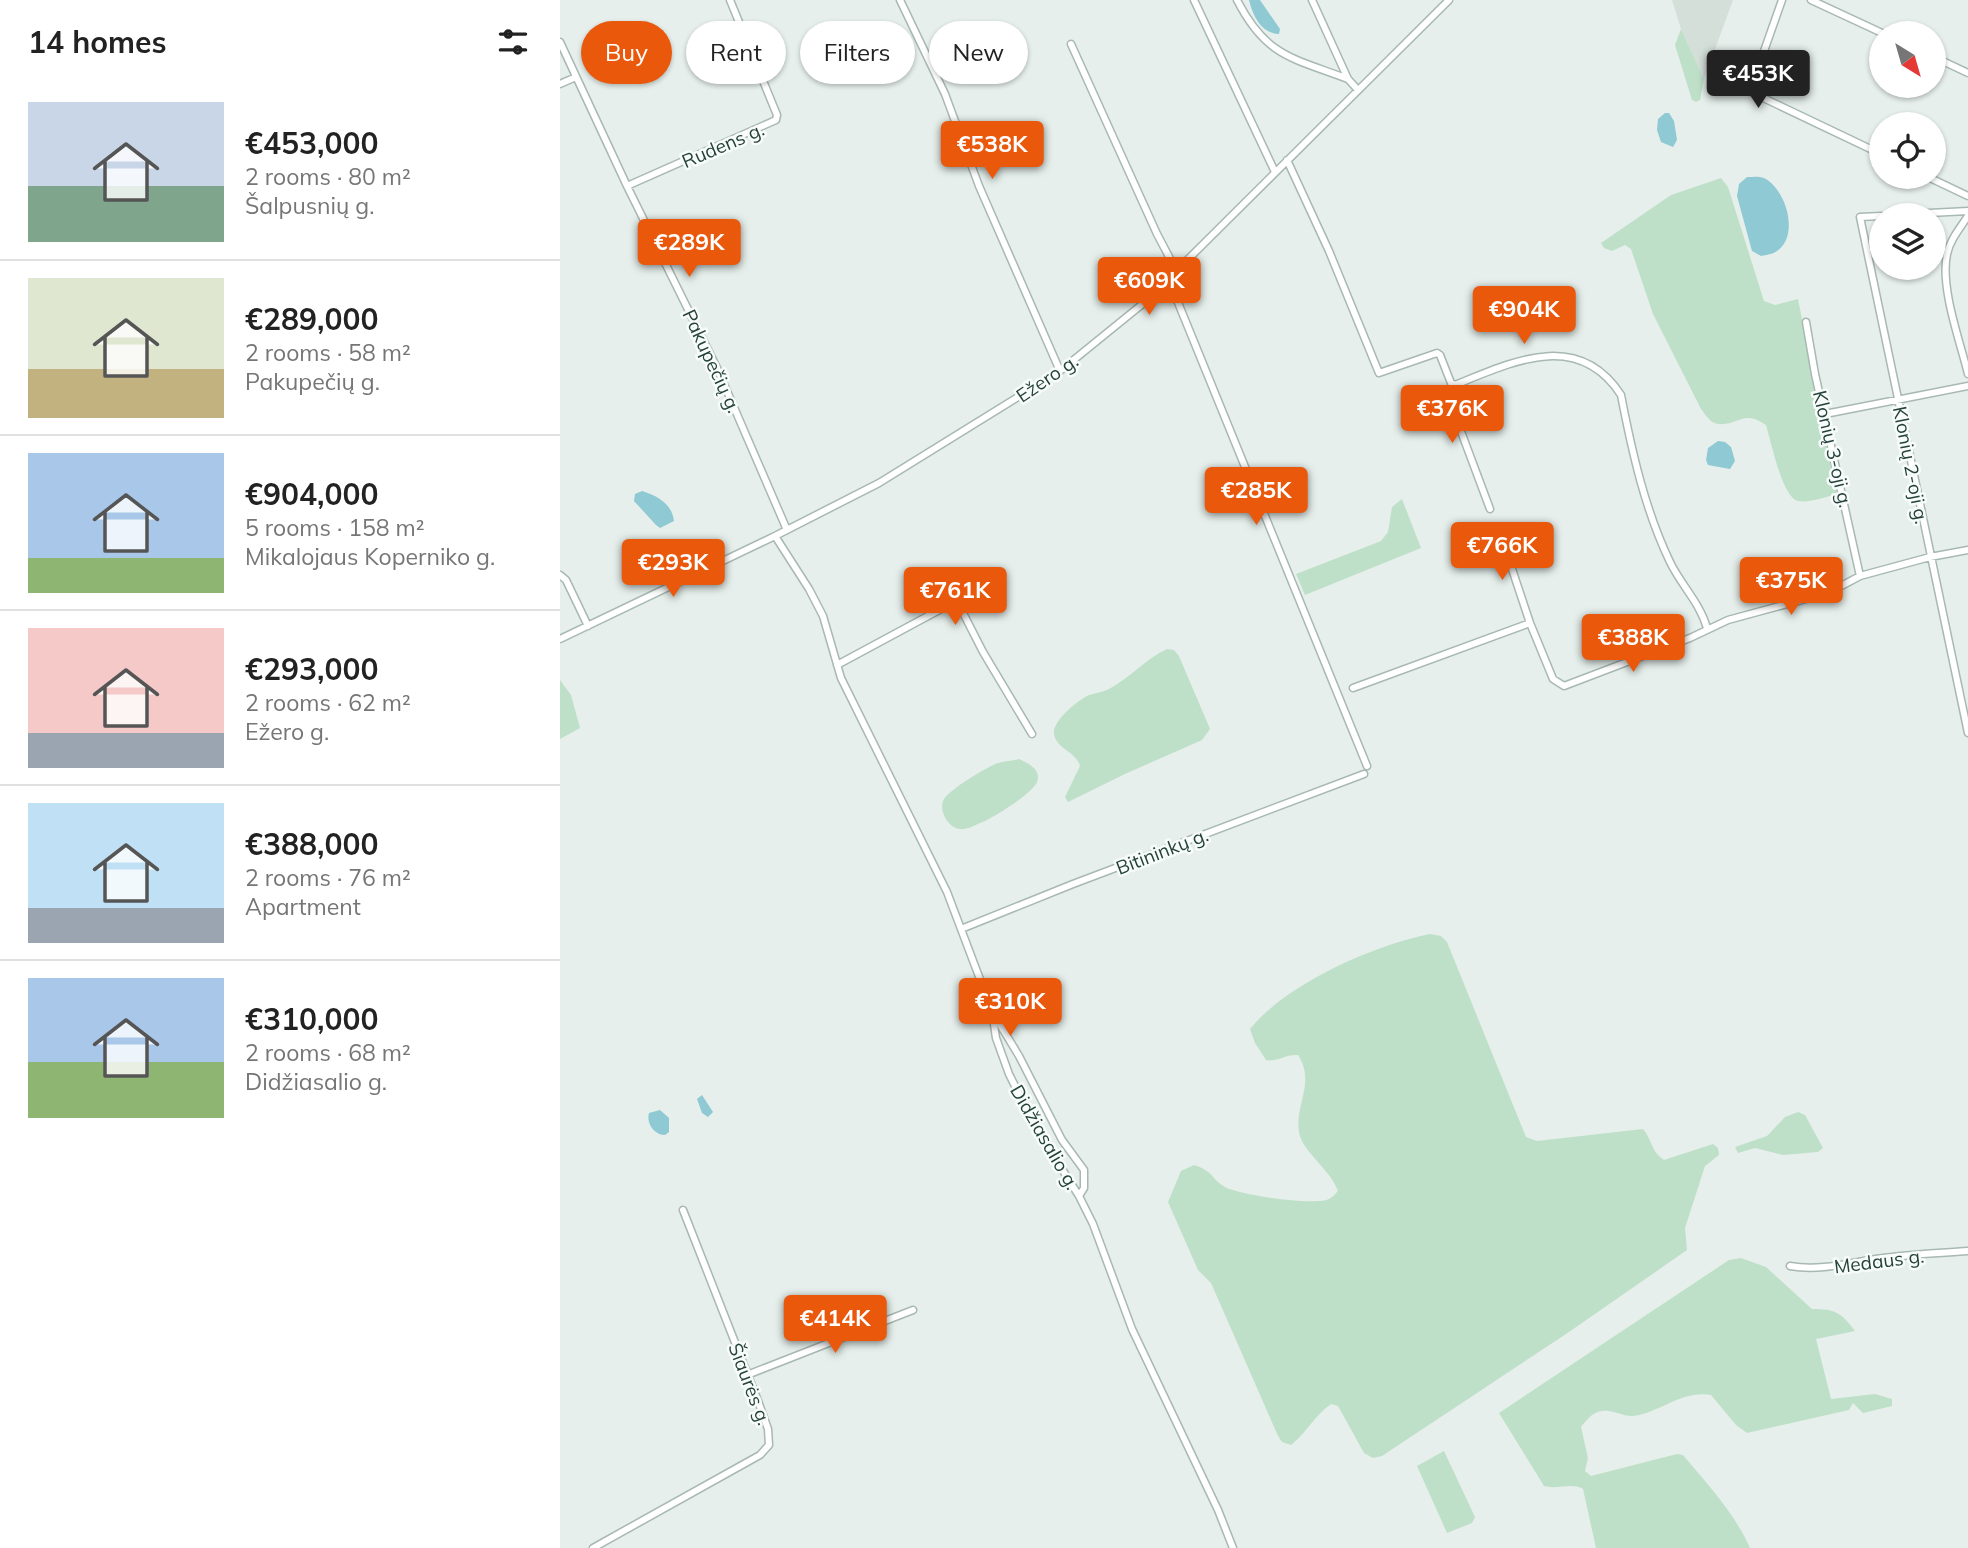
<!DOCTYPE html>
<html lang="en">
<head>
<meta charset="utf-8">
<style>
	body { margin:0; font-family:Mulish,sans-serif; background:#f2f2f2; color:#222; height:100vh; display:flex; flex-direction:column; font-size:26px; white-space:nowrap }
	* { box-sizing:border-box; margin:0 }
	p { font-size:23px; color:#767676 }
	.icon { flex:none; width:38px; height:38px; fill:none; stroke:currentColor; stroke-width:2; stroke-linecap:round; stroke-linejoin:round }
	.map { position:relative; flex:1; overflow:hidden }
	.side { display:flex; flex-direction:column; background:#fff; width:560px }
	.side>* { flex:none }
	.top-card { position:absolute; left:21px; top:21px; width:665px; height:63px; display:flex; gap:14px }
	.needle { width:46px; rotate:143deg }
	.fabs { position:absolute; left:1309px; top:21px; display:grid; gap:14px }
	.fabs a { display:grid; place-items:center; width:77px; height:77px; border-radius:50%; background:#fff; box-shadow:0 2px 5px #0004; font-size:35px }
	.price { position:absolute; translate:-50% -60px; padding:0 16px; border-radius:7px; background:#ea580c; color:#fff; font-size:23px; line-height:46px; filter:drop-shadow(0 2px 4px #0008) }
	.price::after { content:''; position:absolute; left:50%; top:42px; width:21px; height:16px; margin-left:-10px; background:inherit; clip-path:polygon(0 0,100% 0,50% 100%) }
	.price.on { background:#222; color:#fff }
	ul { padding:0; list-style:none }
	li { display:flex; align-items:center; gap:21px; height:175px; padding:0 28px }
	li+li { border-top:2px solid #e0e0e0 }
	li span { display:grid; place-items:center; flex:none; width:196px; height:140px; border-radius:0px; color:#555 }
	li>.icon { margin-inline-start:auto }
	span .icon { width:84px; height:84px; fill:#fffc; stroke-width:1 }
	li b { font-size:30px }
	h2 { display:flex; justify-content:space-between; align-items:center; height:84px; padding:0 28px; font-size:30px }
	.tag { padding:0 24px; border-radius:32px; background:#fff; box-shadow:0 2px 5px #0004; font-size:24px; line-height:63px }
	.tag.on { background:#ea580c; color:#fff }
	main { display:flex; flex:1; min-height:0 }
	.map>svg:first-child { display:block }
</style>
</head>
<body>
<main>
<section class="side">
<h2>14 homes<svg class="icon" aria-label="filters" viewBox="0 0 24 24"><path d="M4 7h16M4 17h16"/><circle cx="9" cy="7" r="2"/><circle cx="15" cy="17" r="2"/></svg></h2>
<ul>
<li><span style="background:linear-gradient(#c9d6e8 60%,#7fa58c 0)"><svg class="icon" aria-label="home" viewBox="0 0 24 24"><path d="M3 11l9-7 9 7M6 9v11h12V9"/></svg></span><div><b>€453,000</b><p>2 rooms · 80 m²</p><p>Šalpusnių g.</p></div></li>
<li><span style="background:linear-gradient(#dfe7d0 65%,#c2b280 0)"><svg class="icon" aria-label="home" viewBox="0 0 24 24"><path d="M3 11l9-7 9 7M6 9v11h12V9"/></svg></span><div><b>€289,000</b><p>2 rooms · 58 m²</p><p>Pakupečių g.</p></div></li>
<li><span style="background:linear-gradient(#a9c7e8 75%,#8fb573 0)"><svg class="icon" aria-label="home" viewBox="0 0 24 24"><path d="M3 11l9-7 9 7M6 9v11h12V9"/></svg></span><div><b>€904,000</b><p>5 rooms · 158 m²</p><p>Mikalojaus Koperniko g.</p></div></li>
<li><span style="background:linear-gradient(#f6c9c9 75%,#9aa5b1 0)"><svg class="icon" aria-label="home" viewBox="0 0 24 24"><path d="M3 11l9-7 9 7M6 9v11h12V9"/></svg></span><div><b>€293,000</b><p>2 rooms · 62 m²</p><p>Ežero g.</p></div></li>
<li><span style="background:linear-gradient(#bfe0f5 75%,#9aa5b1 0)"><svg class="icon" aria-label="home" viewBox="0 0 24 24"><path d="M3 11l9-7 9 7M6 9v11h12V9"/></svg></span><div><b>€388,000</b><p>2 rooms · 76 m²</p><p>Apartment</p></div></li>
<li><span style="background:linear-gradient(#a9c7e8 60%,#8fb573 0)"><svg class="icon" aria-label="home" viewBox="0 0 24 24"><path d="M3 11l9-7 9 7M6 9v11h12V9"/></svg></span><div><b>€310,000</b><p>2 rooms · 68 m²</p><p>Didžiasalio g.</p></div></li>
</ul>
</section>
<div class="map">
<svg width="1408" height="1548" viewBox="0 0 1408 1548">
	<rect width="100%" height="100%" fill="#e6efeb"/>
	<path fill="#d4dfda" d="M 1112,0 L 1173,0 L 1144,79 L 1121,29 Z"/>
	<path fill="#bfe0c8" d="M 1121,29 L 1144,79 L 1140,100 L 1136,102 L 1132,100 L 1115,45 Z
		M 1161,178 L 1168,187 L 1204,301 L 1215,305 L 1238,299 L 1277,494 C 1266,497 1249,503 1238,501 C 1222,497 1211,441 1206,425 C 1182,409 1179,426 1158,424 C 1150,423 1145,414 1141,409 L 1093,314 L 1071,249 L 1065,245 L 1052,251 L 1044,248 L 1041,243 L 1111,195 Z
		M 842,499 L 861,548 L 745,595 L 736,574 L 821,541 L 828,532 L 832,507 Z
		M 607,649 L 614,650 L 619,656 L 650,729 L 642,740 L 565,774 L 508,802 L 505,797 L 520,766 C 516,751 497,750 494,734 C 492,721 518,700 529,695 C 535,693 543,692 549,689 C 570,678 585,659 607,649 Z
		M 0,680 L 11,695 L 20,728 L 0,739 Z
		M 459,759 C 468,763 482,770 477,782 C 473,793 432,819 420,823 C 414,826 406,830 400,829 C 388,828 378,810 384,799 C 392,788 425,768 438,763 C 445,761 453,761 459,759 Z
		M 870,934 L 881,936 L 887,942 L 966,1137 L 977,1141 L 1083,1129 C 1093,1141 1090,1150 1104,1160 L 1153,1144 L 1158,1148 L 1159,1155 L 1145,1166 L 1125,1228 L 1127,1250 L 1009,1332 L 822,1456 L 813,1458 L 804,1453 L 778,1406 L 771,1404 C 755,1415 747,1432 731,1445 L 722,1442 L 718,1436 L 651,1283 L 638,1270 L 608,1202 L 621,1171 L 634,1165 C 655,1172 650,1178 665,1187 C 679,1195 755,1206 769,1199 C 773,1197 775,1194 778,1191 C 771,1171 745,1153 740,1136 C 732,1107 757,1084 738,1055 C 725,1054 718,1062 706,1060 L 695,1043 L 690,1029 C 726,984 814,945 870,934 Z
		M 1238,1112 L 1245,1115 L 1263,1148 L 1258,1152 L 1223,1155 L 1195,1148 L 1178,1153 L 1175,1147 L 1207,1136 L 1225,1117 Z
		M 1181,1258 L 1206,1267 L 1252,1309 C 1275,1309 1281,1312 1295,1331 L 1256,1339 L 1271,1399 L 1315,1394 L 1332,1399 L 1332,1406 L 1303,1413 L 1293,1403 L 1289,1410 L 1187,1433 L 1176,1425 L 1151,1395 C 1124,1390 1104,1409 1079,1415 C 1065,1419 1054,1409 1042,1411 C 1032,1412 1027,1420 1021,1427 L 1028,1458 L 1025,1471 L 1031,1476 L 1117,1454 L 1123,1455 C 1148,1485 1174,1512 1190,1548 L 1036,1548 L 1023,1489 C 1012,1482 997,1490 984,1486 L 939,1413 L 1169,1260 Z
		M 884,1451 L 915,1517 L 912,1523 L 887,1533 L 857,1466 Z"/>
	<path fill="#8ec9d4" d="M 689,0 L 700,0 L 720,29 L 719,34 C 701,33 693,16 689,0 Z
		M 1105,113 L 1109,113 L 1114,121 L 1117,140 L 1113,147 L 1101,142 L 1097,130 L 1098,119 Z
		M 1187,177 C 1192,177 1199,176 1204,178 C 1226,189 1240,235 1217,251 C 1213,254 1206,255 1201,256 L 1192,251 L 1177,196 L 1179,184 Z
		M 1158,441 L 1165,442 L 1171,447 L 1175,461 L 1170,469 L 1148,465 L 1146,460 L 1148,448 Z
		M 82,491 C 98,496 112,504 114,521 L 100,528 L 96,525 L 74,501 L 75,494 Z
		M 142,1095 L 153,1112 L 148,1117 L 142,1113 L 137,1099 Z
		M 100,1110 L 109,1118 L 109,1132 L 105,1135 C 94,1135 86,1123 89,1113 Z"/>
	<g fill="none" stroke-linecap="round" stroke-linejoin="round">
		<defs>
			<path id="minor" d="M 340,0 L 385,94 L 419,186 L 500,371
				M 634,0 L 715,172
				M 677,0 C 706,57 733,58 788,79
				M 752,0 L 788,79 L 798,90
				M 1222,0 L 1191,88 L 1193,93 L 1321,154
				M 1251,0 L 1322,33
				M 0,42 L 67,186 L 157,368 L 227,530
				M 511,44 L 597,234 L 616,270
				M 1374,57 L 1408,73
				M 0,84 L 16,77
				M 727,160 L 769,251 L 819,373 L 877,353 L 880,355 L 891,383 L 895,385 C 952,362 1018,329 1061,395 C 1072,452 1085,510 1110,562 C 1121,585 1140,603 1147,628
				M 1368,177 L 1408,196
				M 67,186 L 216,120 L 217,115 L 170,0
				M 1331,215 L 1408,211
				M 1321,216 L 1300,217 L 1408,733
				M 1408,216 C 1400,228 1390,240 1387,254 C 1380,288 1400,341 1408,374
				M 608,278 L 807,766
				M 1246,322 L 1255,374 L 1300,576
				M 892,384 L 887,394 L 930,509
				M 1265,414 L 1408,386
				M 940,533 L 970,623 L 993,679 L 1004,686 L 1130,638 L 1168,620 L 1268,593 L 1300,576 L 1370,557 L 1408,550
				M 215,536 L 249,589 L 263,616 L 281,678 L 387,892 L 432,1011 L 436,1038 L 449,1074 L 476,1128 L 519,1196 L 533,1224 L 572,1329 L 658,1510 L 673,1548
				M 0,575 L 6,580 L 28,626
				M 0,639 L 215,536 L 319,483 L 500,371 L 585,302 L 889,0
				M 277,665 L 394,602 L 400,607 L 423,652 L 472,734
				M 793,688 L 970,623
				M 401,929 L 513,884 L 804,774
				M 433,1013 L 459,1056 L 502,1140 L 524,1170 L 524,1188 L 519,1196
				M 1230,1266 C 1265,1272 1297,1260 1332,1257 C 1357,1254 1383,1253 1408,1251
				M 187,1375 L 353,1310
				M 33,1548 L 200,1455 L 209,1445 L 208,1429 L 198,1401 L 123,1210"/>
		</defs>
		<use href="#minor" stroke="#a8b8b2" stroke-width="9"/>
		<use href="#minor" stroke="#fff" stroke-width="6"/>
	</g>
	<g text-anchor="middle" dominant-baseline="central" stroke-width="5" stroke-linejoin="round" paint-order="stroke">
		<g font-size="19" fill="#24423a" stroke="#f7fbf9">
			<text transform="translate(163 145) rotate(-23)">Rudens g.</text>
			<text transform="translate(152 361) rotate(65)">Pakupečių g.</text>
			<text transform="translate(487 378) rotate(-34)">Ežero g.</text>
			<text transform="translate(1273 449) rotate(77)">Klonių 3-oji g.</text>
			<text transform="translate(1351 465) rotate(79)">Klonių 2-oji g.</text>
			<text transform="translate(602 851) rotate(-21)">Bitininkų g.</text>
			<text transform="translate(485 1137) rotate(60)">Didžiasalio g.</text>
			<text transform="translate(1319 1261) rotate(-7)">Medaus g.</text>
			<text transform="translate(190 1384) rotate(69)">Šiaurės g.</text>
		</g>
	</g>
</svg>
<div class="fabs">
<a><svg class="needle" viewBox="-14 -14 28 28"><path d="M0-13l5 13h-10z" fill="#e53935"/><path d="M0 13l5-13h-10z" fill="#767676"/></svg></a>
<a><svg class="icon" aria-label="locate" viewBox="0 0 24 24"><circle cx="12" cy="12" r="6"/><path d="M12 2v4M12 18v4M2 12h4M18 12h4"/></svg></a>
<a><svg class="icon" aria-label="layers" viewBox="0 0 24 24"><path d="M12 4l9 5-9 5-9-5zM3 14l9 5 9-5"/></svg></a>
</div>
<b class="price on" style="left:1198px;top:110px">€453K</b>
<b class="price" style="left:432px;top:181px">€538K</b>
<b class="price" style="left:129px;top:279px">€289K</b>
<b class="price" style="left:589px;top:317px">€609K</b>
<b class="price" style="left:964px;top:346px">€904K</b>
<b class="price" style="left:892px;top:445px">€376K</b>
<b class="price" style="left:696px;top:527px">€285K</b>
<b class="price" style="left:942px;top:582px">€766K</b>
<b class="price" style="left:113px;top:599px">€293K</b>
<b class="price" style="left:1231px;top:617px">€375K</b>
<b class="price" style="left:395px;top:627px">€761K</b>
<b class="price" style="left:1073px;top:674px">€388K</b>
<b class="price" style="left:450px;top:1038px">€310K</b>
<b class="price" style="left:275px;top:1355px">€414K</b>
<div class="top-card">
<a class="tag on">Buy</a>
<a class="tag">Rent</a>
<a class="tag">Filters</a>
<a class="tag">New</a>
</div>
</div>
</main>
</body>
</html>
